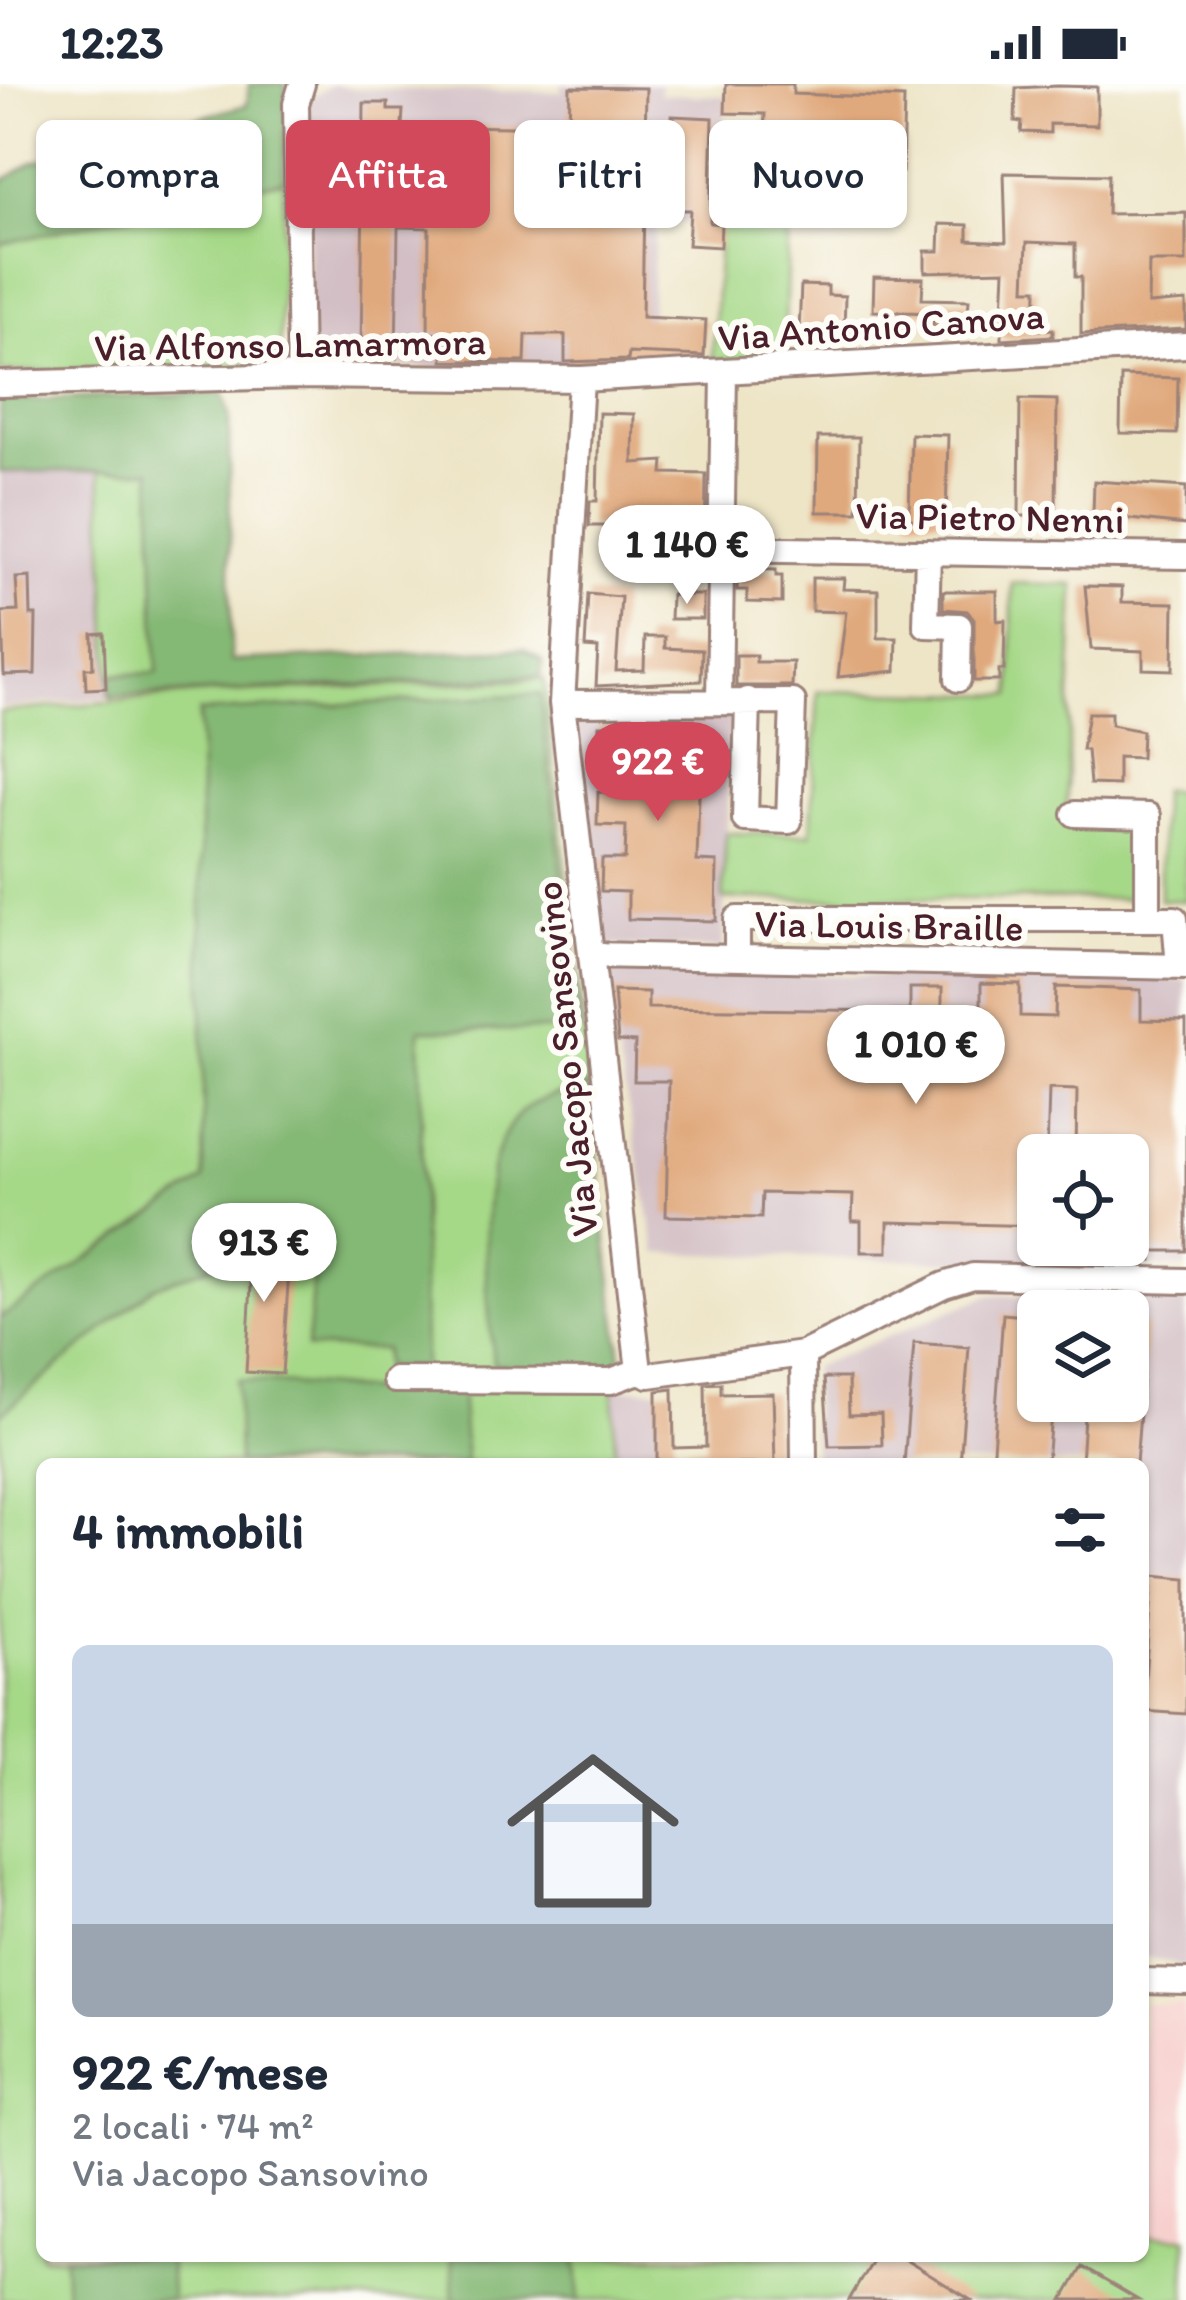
<!DOCTYPE html>
<html lang="it">
<head>
<meta charset="utf-8">
<style>
	body { margin:0; font-family:Itim,sans-serif; background:#f6f6f7; color:#1f2937; height:100vh; display:flex; flex-direction:column; font-size:45px; white-space:nowrap }
	* { box-sizing:border-box; margin:0 }
	p { font-size:39px; color:#747a83 }
	.icon { flex:none; width:66px; height:66px; fill:none; stroke:currentColor; stroke-width:2; stroke-linecap:round; stroke-linejoin:round }
	.map { position:relative; flex:1; overflow:hidden }
	.side { position:absolute; left:36px; top:1374px; width:1113px; height:804px; display:flex; flex-direction:column; background:#fff; border-radius:18px; box-shadow:0 3px 9px #0004 }
	.side>* { flex:none }
	.guide { position:absolute; left:36px; top:36px; width:1116px; height:108px; display:flex; gap:24px }
	.controls { position:absolute; left:1017px; top:1050px; display:grid; gap:24px }
	.controls a { display:grid; place-items:center; width:132px; height:132px; border-radius:18px; background:#fff; box-shadow:0 3px 9px #0004; font-size:60px }
	.price { position:absolute; translate:-50% -102px; padding:0 27px; border-radius:42px; background:#fff; color:#222; font-size:39px; line-height:78px; filter:drop-shadow(0 3px 6px #0008) }
	.price::after { content:''; position:absolute; left:50%; top:72px; width:36px; height:27px; margin-left:-18px; background:inherit; clip-path:polygon(0 0,100% 0,50% 100%) }
	.price.on { background:#d1495b; color:#fff }
	ul { padding:0; list-style:none }
	li { display:grid; align-content:center; gap:24px; height:636px; padding:0 36px }
	li+li { border-top:3px solid #e0e1e3 }
	li span { display:grid; place-items:center; height:372px; border-radius:18px; color:#555 }
	li>.icon { margin-inline-start:auto }
	span .icon { width:216px; height:216px; fill:#fffc; stroke-width:1 }
	li b { font-size:51px }
	h2 { display:flex; justify-content:space-between; align-items:center; height:144px; padding:0 36px; font-size:51px }
	.chip { padding:0 42px; border-radius:18px; background:#fff; box-shadow:0 3px 9px #0004; font-size:42px; line-height:108px }
	.chip.on { background:#d1495b; color:#fff }
	.status { display:flex; justify-content:space-between; align-items:center; height:84px; padding:0 60px; background:#fff; direction:ltr }
	.status svg { height:33px; fill:currentColor }
	.map>svg:first-child { display:block }
</style>
</head>
<body>
<div class="status"><b>12:23</b><svg viewBox="0 0 49 12"><path d="M0 12V9h3v3zM5 12V6h3v6zM10 12V3h3v9zM15 12V0h3v12zM26 1h20v11H26zM47 4h2v5h-2z"/></svg></div>
<div class="map">
<svg width="1186" height="2216" viewBox="0 0 1186 2216">
	<rect width="100%" height="100%" fill="#fdfcf7"/>
	<filter id="ink" filterUnits="userSpaceOnUse"><feTurbulence type="fractalNoise" baseFrequency=".00833" numOctaves="2"/><feDisplacementMap in="SourceGraphic" scale="24" xChannelSelector="R" yChannelSelector="G"/><feConvolveMatrix kernelMatrix="1 2 1 2 8 2 1 2 1" color-interpolation-filters="sRGB"/></filter>
	<filter id="wash" filterUnits="userSpaceOnUse"><feTurbulence type="fractalNoise" baseFrequency=".004" numOctaves="4" result="noise"/><feDisplacementMap in="SourceGraphic" scale="48" xChannelSelector="R" yChannelSelector="G"/><feGaussianBlur stdDeviation="2.7" result="paint"/><feColorMatrix in="noise" values="0 0 0 0 0 0 0 0 0 0 0 0 0 0 0 0 0 1.4 0 .05"/><feComposite in="paint" operator="in"/></filter>
	<g filter="url(#wash)">
		<rect width="100%" height="100%" fill="#eee5c7"/>
		<path fill="#f7d0ce" d="M 1143,1920 L 1186,1921 L 1186,2216 L 1143,2172 Z"/>
		<path fill="#d2bec4" fill-rule="evenodd" d="M 332,0 L 355,5 L 561,8 L 562,0 L 660,0 L 660,10 L 725,12 L 721,140 L 656,137 L 647,277 L 565,283 L 308,283 L 308,16 Z
			M 100,386 L 110,613 L 0,624 L 0,389 Z
			M 583,628 L 731,629 L 723,865 L 605,861 L 576,637 Z
			M 602,888 L 1186,896 L 1186,1184 L 657,1169 ZM 1038,1071 L 1128,1071 L 1128,1161 L 1038,1161 Z
			M 990,1211 L 1186,1214 L 1186,1883 L 1143,1872 L 1143,1380 L 814,1380 L 813,1283 ZM 1038,1227 L 1128,1227 L 1128,1317 L 1038,1317 Z
			M 614,1305 L 657,1305 L 657,1380 L 615,1380 Z"/>
		<path fill="#a5d887" stroke="#787c59" stroke-width="3" d="M 723,92 L 790,94 L 784,271 L 712,277 Z
			M 284,96 L 280,280 L 0,288 L 0,160 Z
			M 151,385 L 157,590 L 110,590 L 100,386 Z
			M 1012,499 L 1074,501 L 1066,742 L 1136,745 L 1135,815 L 723,815 L 726,749 L 811,750 L 818,607 L 1012,611 Z
			M 544,595 C 572,855 612,1118 615,1380 L 42,1380 L 42,2172 L 1143,2172 L 1143,2152 L 1186,2153 L 1186,2216 L 0,2216 L 0,628 L 197,610 Z
			M 1161,707 L 1186,708 L 1186,817 L 1160,816 Z"/>
		<path fill="#84b874" stroke="#676c50" stroke-width="3" d="M 249,0 L 286,0 L 284,96 L 0,160 L 0,99 L 33,78 L 247,21 Z
			M 223,309 L 229,332 L 231,577 L 524,565 L 543,577 L 541,592 L 110,613 L 110,591 L 157,589 L 151,386 L 0,388 L 0,317 Z
			M 540,610 L 581,946 L 420,946 L 424,1283 L 384,1284 L 384,1265 L 307,1264 L 318,1138 L 239,1128 L 235,1173 L 154,1203 L 0,1331 L 0,1234 L 204,1096 L 199,628 Z
			M 588,1001 L 623,1290 L 568,1291 L 493,1280 C 489,1215 467,1069 526,1024 C 541,1013 570,1008 588,1001 Z
			M 237,1296 L 382,1307 L 461,1305 L 466,1380 L 238,1380 Z
			M 64,2172 L 169,2172 L 171,2216 L 66,2216 Z
			M 451,2172 L 576,2172 L 580,2216 L 454,2216 Z"/>
		<g id="blocks">
			<path fill="#e0a97d" d="M 726,0 L 793,0 L 793,10 L 904,14 L 902,88 L 868,88 L 867,131 L 835,130 L 837,51 L 792,49 L 790,94 L 772,93 L 772,74 L 763,74 L 765,30 L 725,29 Z
				M 1058,2 L 1097,3 L 1097,41 L 1050,40 L 1050,49 L 1021,48 L 1022,38 L 1015,37 L 1016,4 Z
				M 570,3 L 646,4 L 642,233 L 706,236 L 704,272 L 629,269 L 628,276 L 565,278 L 565,251 L 526,251 L 525,278 L 443,277 L 443,250 L 428,249 L 429,144 L 398,143 L 396,274 L 361,270 L 364,19 L 388,19 L 388,26 L 403,26 L 402,41 L 569,44 Z
				M 672,32 L 713,34 L 710,139 L 721,140 L 720,163 L 688,161 L 690,126 L 668,126 Z
				M 1004,89 L 1108,91 L 1107,130 L 1186,129 L 1186,178 L 1149,178 L 1148,220 L 1186,217 L 1186,245 L 1081,250 L 1081,193 L 1075,193 L 1075,160 L 1027,158 L 1025,205 L 1037,205 L 1036,246 L 1053,245 L 1053,252 L 1002,255 L 1002,243 L 933,241 L 934,229 L 873,227 L 874,193 L 923,194 L 922,215 L 969,216 L 968,227 L 1003,228 L 1005,186 L 925,188 L 925,167 L 939,167 L 940,140 L 968,141 L 968,156 L 1006,158 Z
				M 801,201 L 828,202 L 828,211 L 845,212 L 844,249 L 799,247 Z
				M 1121,292 L 1178,294 L 1177,350 L 1120,349 Z
				M 1020,315 L 1057,316 L 1056,432 L 1019,432 Z
				M 599,329 L 634,330 L 633,379 L 664,377 L 663,389 L 706,390 L 705,462 L 647,461 L 633,457 L 633,442 L 589,442 L 590,417 L 597,417 Z
				M 911,350 L 948,351 L 946,436 L 909,435 Z
				M 818,353 L 859,353 L 858,428 L 817,428 Z
				M 1094,397 L 1186,403 L 1186,441 L 1093,431 Z
				M 738,485 L 776,486 L 776,492 L 782,492 L 782,519 L 747,518 L 747,506 L 737,506 Z
				M 30,493 L 31,531 L 36,531 L 35,590 L 4,591 L 2,528 L 18,527 L 16,494 Z
				M 812,494 L 844,494 L 843,505 L 878,506 L 878,554 L 897,554 L 896,587 L 838,593 L 846,528 L 812,527 Z
				M 1085,502 L 1122,503 L 1122,518 L 1174,519 L 1173,586 L 1143,585 L 1143,567 L 1091,565 Z
				M 943,507 L 997,507 L 997,537 L 1005,536 L 1004,586 L 999,586 L 999,597 L 974,597 L 974,535 L 967,527 L 943,525 Z
				M 588,510 L 621,513 L 616,587 L 644,586 L 645,553 L 665,553 L 665,564 L 702,566 L 701,597 L 596,602 L 598,564 L 585,563 Z
				M 671,511 L 703,511 L 703,535 L 670,535 Z
				M 104,549 L 106,604 L 86,605 L 85,584 L 93,584 L 92,550 Z
				M 736,571 L 756,571 L 756,578 L 793,578 L 792,602 L 736,602 Z
				M 1088,629 L 1111,629 L 1111,641 L 1142,647 L 1141,674 L 1118,673 L 1118,701 L 1090,700 L 1087,666 L 1082,666 Z
				M 599,641 L 701,644 L 697,777 L 717,778 L 716,837 L 628,835 L 628,808 L 601,807 L 602,775 L 625,775 L 626,742 L 597,741 L 598,708 L 627,709 L 628,674 L 598,673 Z
				M 981,899 L 1020,900 L 1020,932 L 1055,933 L 1056,903 L 1090,904 L 1141,906 L 1141,936 L 1186,937 L 1186,1167 L 1152,1167 L 1152,1176 L 1124,1176 L 1128,1071 L 1076,1071 L 1077,1006 L 1049,1005 L 1047,1071 L 1038,1071 L 1038,1142 L 888,1138 L 888,1168 L 861,1168 L 861,1137 L 852,1137 L 853,1111 L 762,1109 L 761,1134 L 666,1132 L 669,997 L 634,997 L 635,958 L 618,957 L 614,907 L 648,908 L 648,924 L 910,927 L 910,904 L 942,904 L 942,930 L 981,931 Z
				M 236,1151 L 272,1155 L 270,1185 L 289,1186 L 282,1290 L 246,1288 L 252,1184 L 235,1183 Z
				M 1003,1230 L 1038,1233 L 1038,1317 L 1052,1317 L 1047,1380 L 992,1380 Z
				M 1128,1239 L 1147,1240 L 1136,1380 L 1081,1380 L 1085,1317 L 1128,1317 Z
				M 914,1259 L 969,1263 L 960,1380 L 904,1380 Z
				M 824,1294 L 848,1294 L 849,1331 L 881,1330 L 882,1361 L 829,1362 Z
				M 721,1299 L 721,1310 L 773,1309 L 775,1380 L 657,1380 L 657,1307 L 673,1305 L 674,1364 L 706,1363 L 705,1300 Z
				M 1152,1492 L 1186,1495 L 1186,1630 L 1143,1627 Z
				M 875,2172 L 899,2172 L 971,2216 L 849,2216 Z
				M 1082,2183 L 1138,2216 L 1063,2216 Z"/>
		</g>
	</g>
	<g filter="url(#ink)">
		<use href="#blocks" fill-opacity="0" stroke="#9c8279" stroke-width="3"/>
		<g fill="none" stroke-linecap="round" stroke-linejoin="round">
			<defs>
				<path id="minor" d="M 300,292 L 296,20 L 302,0
					M 581,295 L 562,619 L 639,1287
					M 0,300 L 300,292 L 581,295 L 1186,261
					M 721,465 L 1186,472
					M 928,468 L 926,541 L 959,542 L 958,595
					M 719,617 L 724,288
					M 562,619 L 793,618 L 789,737 L 745,735 L 748,616
					M 1075,730 L 1148,732 L 1148,835
					M 591,871 L 1186,883
					M 737,874 L 737,835 L 1175,835 L 1179,883
					M 803,1270 L 804,1380
					M 395,1296 L 611,1297 L 639,1287 L 649,1291 L 803,1270 L 944,1201 L 973,1192 L 1186,1197
					M 1143,1897 L 1186,1898"/>
			</defs>
			<use href="#minor" stroke="#9c8279" stroke-width="30"/>
			<use href="#minor" stroke="#fff" stroke-width="24"/>
		</g>
	</g>
	<g text-anchor="middle" dominant-baseline="central" stroke-width="12" stroke-linejoin="round" paint-order="stroke">
		<g font-size="39" fill="#4a1f2b" stroke="#fdfcf7">
			<text transform="translate(881 242) rotate(-4)">Via Antonio Canova</text>
			<text transform="translate(290 260) rotate(-1)">Via Alfonso Lamarmora</text>
			<text transform="translate(990 433) rotate(1)">Via Pietro Nenni</text>
			<text transform="translate(889 841) rotate(1)">Via Louis Braille</text>
			<text transform="translate(566 975) rotate(-96)">Via Jacopo Sansovino</text>
		</g>
	</g>
</svg>
<div class="controls">
<a><svg class="icon" aria-label="locate" viewBox="0 0 24 24"><circle cx="12" cy="12" r="6"/><path d="M12 2v4M12 18v4M2 12h4M18 12h4"/></svg></a>
<a><svg class="icon" aria-label="layers" viewBox="0 0 24 24"><path d="M12 4l9 5-9 5-9-5zM3 14l9 5 9-5"/></svg></a>
</div>
<b class="price" style="left:687px;top:523px">1 140 €</b>
<b class="price on" style="left:658px;top:740px">922 €</b>
<b class="price" style="left:916px;top:1023px">1 010 €</b>
<b class="price" style="left:264px;top:1221px">913 €</b>
<div class="guide">
<a class="chip">Compra</a>
<a class="chip on">Affitta</a>
<a class="chip">Filtri</a>
<a class="chip">Nuovo</a>
</div>
<section class="side">
<h2>4 immobili<svg class="icon" aria-label="filters" viewBox="0 0 24 24"><path d="M4 7h16M4 17h16"/><circle cx="9" cy="7" r="2"/><circle cx="15" cy="17" r="2"/></svg></h2>
<ul>
<li><span style="background:linear-gradient(#c9d6e8 75%,#9aa5b1 0)"><svg class="icon" aria-label="home" viewBox="0 0 24 24"><path d="M3 11l9-7 9 7M6 9v11h12V9"/></svg></span><div><b>922 €/mese</b><p>2 locali · 74 m²</p><p>Via Jacopo Sansovino</p></div></li>
</ul>
</section>
</div>
</body>
</html>
